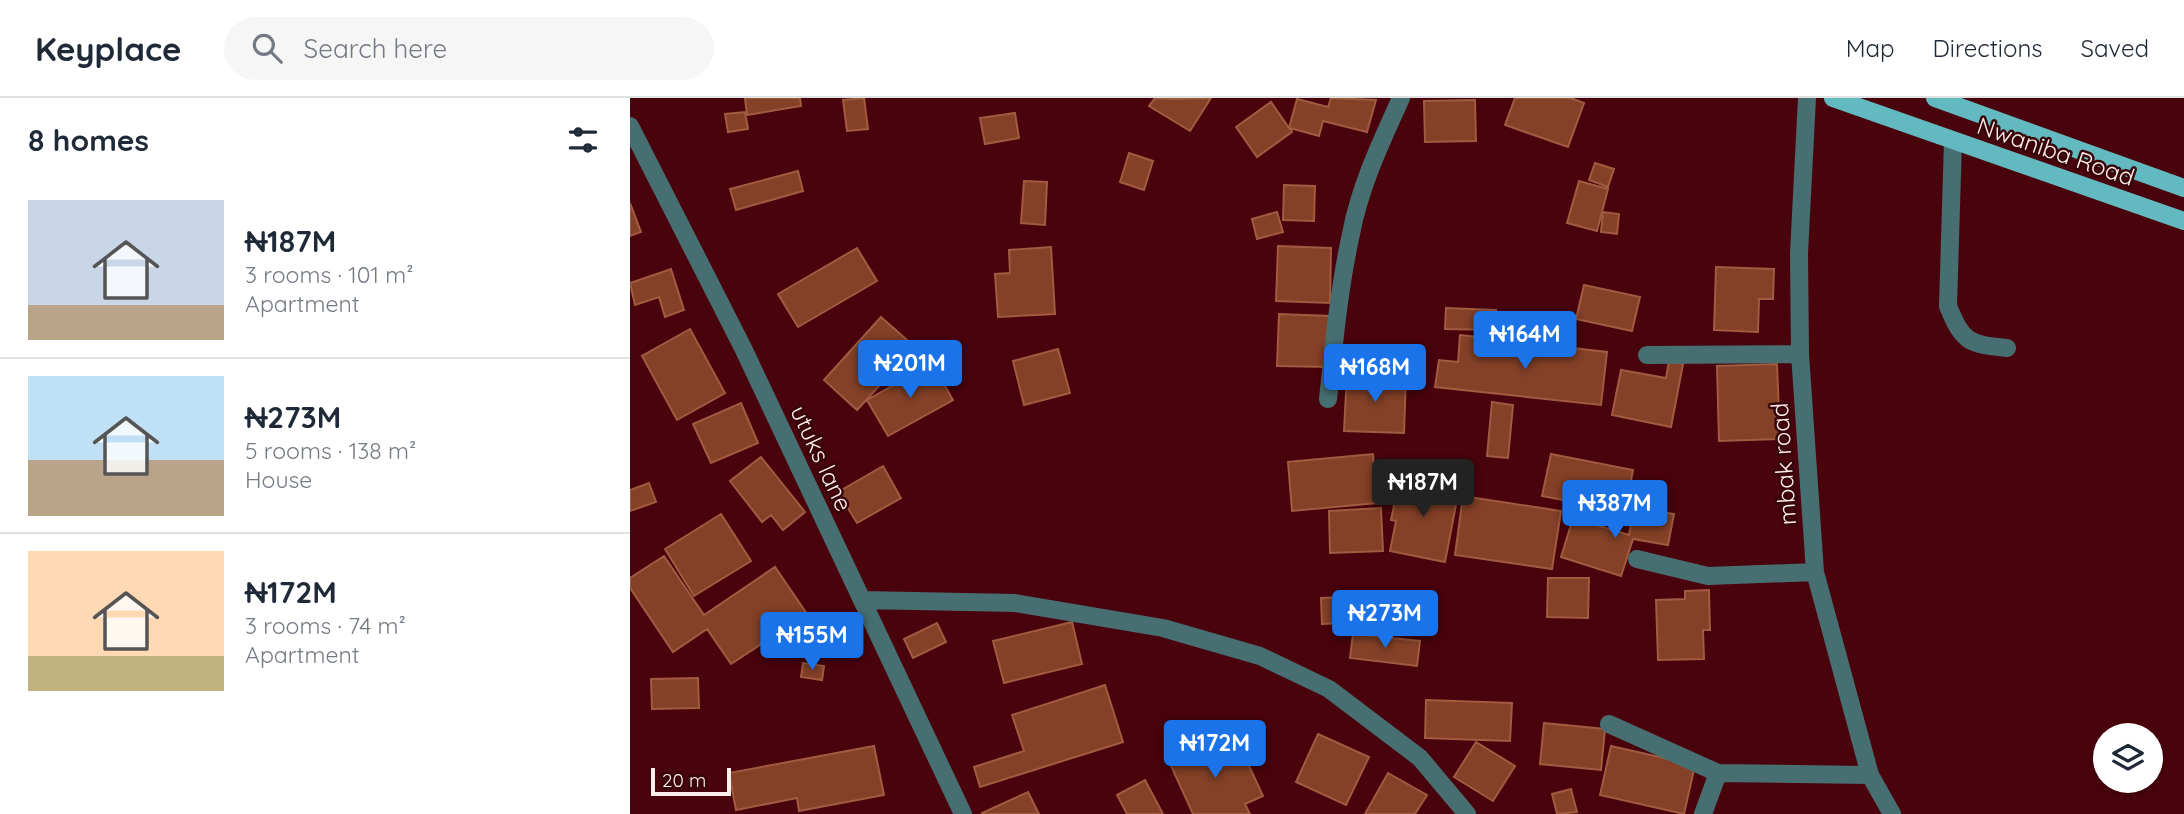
<!DOCTYPE html>
<html lang="en">
<head>
<meta charset="utf-8">
<style>
	body { margin:0; font-family:Quicksand,sans-serif; background:#f6f6f7; color:#1f2937; height:100vh; display:flex; flex-direction:column; font-size:26px; white-space:nowrap }
	* { box-sizing:border-box; margin:0 }
	p { font-size:23px; color:#747a83 }
	.icon { flex:none; width:38px; height:38px; fill:none; stroke:currentColor; stroke-width:2; stroke-linecap:round; stroke-linejoin:round }
	.map { position:relative; flex:1; overflow:hidden }
	.side { display:flex; flex-direction:column; background:#fff; width:630px }
	.side>* { flex:none }
	.tools { position:absolute; left:1463px; top:625px; display:grid; gap:14px }
	.tools a { display:grid; place-items:center; width:70px; height:70px; border-radius:50%; background:#fff; box-shadow:0 2px 5px #0004; font-size:35px }
	.scale { position:absolute; left:21px; bottom:18px; width:80px; box-sizing:border-box; padding-left:7px; border:4px solid #ffedec; border-top:0; font-size:19px; line-height:24px; white-space:nowrap; color:#ffedec; -webkit-text-stroke:5px #370409; paint-order:stroke }
	.price { position:absolute; translate:-50% -60px; padding:0 16px; border-radius:7px; background:#1a73e8; color:#fff; font-size:23px; line-height:46px; filter:drop-shadow(0 2px 4px #0008) }
	.price::after { content:''; position:absolute; left:50%; top:42px; width:21px; height:16px; margin-left:-10px; background:inherit; clip-path:polygon(0 0,100% 0,50% 100%) }
	.price.selected { background:#222; color:#fff }
	ul { padding:0; list-style:none }
	li { display:flex; align-items:center; gap:21px; height:175px; padding:0 28px }
	li+li { border-top:2px solid #e0e1e3 }
	li span { display:grid; place-items:center; flex:none; width:196px; height:140px; border-radius:0px; color:#555 }
	li>.icon { margin-inline-start:auto }
	span .icon { width:84px; height:84px; fill:#fffc; stroke-width:1 }
	li b { font-size:30px }
	h2 { display:flex; justify-content:space-between; align-items:center; height:84px; padding:0 28px; font-size:30px }
	header { display:flex; align-items:center; gap:42px; box-sizing:border-box; height:98px; padding:0 35px; background:#fff; border-bottom:2px solid #e0e1e3 }
	header strong { font-size:33px }
	nav { display:flex; gap:38px; margin-inline-start:auto; font-size:24px }
	.search { width:490px; height:63px; background:#f6f6f7; display:flex; align-items:center; gap:18px; box-sizing:border-box; padding:0 24px; border-radius:38px; color:#747a83; font-size:26px }
	main { display:flex; flex:1; min-height:0 }
	.map>svg:first-child { display:block }
</style>
</head>
<body>
<header>
<strong>Keyplace</strong>
<div class="search"><svg class="icon" aria-label="search" viewBox="0 0 24 24"><circle cx="10" cy="10" r="6"/><path d="M15 15l6 6"/></svg>Search here</div>
<nav><a>Map</a><a>Directions</a><a>Saved</a></nav>
</header>
<main>
<section class="side">
<h2>8 homes<svg class="icon" aria-label="filters" viewBox="0 0 24 24"><path d="M4 7h16M4 17h16"/><circle cx="9" cy="7" r="2"/><circle cx="15" cy="17" r="2"/></svg></h2>
<ul>
<li><span style="background:linear-gradient(#c9d6e8 75%,#b9a48a 0)"><svg class="icon" aria-label="home" viewBox="0 0 24 24"><path d="M3 11l9-7 9 7M6 9v11h12V9"/></svg></span><div><b>₦187M</b><p>3 rooms · 101 m²</p><p>Apartment</p></div></li>
<li><span style="background:linear-gradient(#bfe0f5 60%,#b9a48a 0)"><svg class="icon" aria-label="home" viewBox="0 0 24 24"><path d="M3 11l9-7 9 7M6 9v11h12V9"/></svg></span><div><b>₦273M</b><p>5 rooms · 138 m²</p><p>House</p></div></li>
<li><span style="background:linear-gradient(#ffd9b3 75%,#c2b280 0)"><svg class="icon" aria-label="home" viewBox="0 0 24 24"><path d="M3 11l9-7 9 7M6 9v11h12V9"/></svg></span><div><b>₦172M</b><p>3 rooms · 74 m²</p><p>Apartment</p></div></li>
</ul>
</section>
<div class="map">
<svg width="1554" height="716" viewBox="0 0 1554 716">
	<rect width="100%" height="100%" fill="#49030c"/>
	<path fill="#844127" stroke="#a15b40" stroke-width="2" d="M 115,0 L 170,0 L 171,8 L 117,17 Z
		M 234,0 L 238,31 L 217,33 L 213,2 Z
		M 525,0 L 544,1 L 581,0 L 560,33 L 519,8 Z
		M 701,0 L 746,2 L 737,34 L 693,23 L 689,38 L 660,30 L 662,34 L 627,59 L 606,29 L 641,4 L 659,30 L 667,1 L 698,9 Z
		M 885,0 L 941,0 L 954,5 L 938,49 L 875,27 Z
		M 845,2 L 846,43 L 795,44 L 794,3 Z
		M 115,14 L 118,31 L 98,34 L 95,16 Z
		M 385,15 L 389,40 L 355,46 L 350,20 Z
		M 499,55 L 523,63 L 514,92 L 490,84 Z
		M 965,65 L 984,71 L 978,89 L 959,82 Z
		M 168,73 L 173,93 L 106,112 L 100,91 Z
		M 394,83 L 417,84 L 415,127 L 391,125 Z
		M 949,83 L 978,91 L 967,133 L 937,125 Z
		M 654,87 L 685,88 L 684,123 L 653,122 Z
		M 0,105 L 11,134 L 0,138 Z
		M 647,114 L 653,134 L 627,141 L 622,121 Z
		M 973,114 L 989,116 L 987,136 L 971,134 Z
		M 648,148 L 701,150 L 700,205 L 646,203 Z
		M 421,149 L 425,216 L 368,219 L 365,176 L 380,175 L 379,152 Z
		M 227,150 L 247,183 L 168,229 L 148,196 Z
		M 1086,169 L 1144,171 L 1143,201 L 1129,201 L 1128,234 L 1084,232 Z
		M 41,171 L 54,212 L 35,219 L 29,199 L 5,207 L 0,185 Z
		M 954,187 L 1010,199 L 1002,233 L 946,221 Z
		M 816,210 L 866,212 L 865,232 L 815,231 Z
		M 649,216 L 701,218 L 700,269 L 647,268 Z
		M 251,219 L 285,249 L 227,312 L 194,282 Z
		M 60,231 L 95,295 L 47,322 L 12,258 Z
		M 830,237 L 977,254 L 971,307 L 805,289 L 809,262 L 828,264 Z
		M 428,251 L 440,295 L 394,307 L 383,263 Z
		M 1039,263 L 1053,266 L 1041,329 L 982,317 L 991,272 L 1036,280 Z
		M 302,265 L 323,302 L 258,338 L 237,302 Z
		M 1147,266 L 1150,341 L 1089,343 L 1087,268 Z
		M 717,276 L 776,279 L 774,335 L 714,333 Z
		M 862,304 L 883,307 L 878,360 L 857,358 Z
		M 111,305 L 128,345 L 81,365 L 63,326 Z
		M 743,356 L 747,405 L 662,413 L 658,364 Z
		M 921,356 L 1003,372 L 995,414 L 912,398 Z
		M 131,359 L 175,414 L 153,432 L 141,417 L 132,424 L 100,383 Z
		M 253,368 L 271,400 L 227,425 L 208,394 Z
		M 770,379 L 829,391 L 815,464 L 760,453 L 766,423 L 761,422 Z
		M 19,385 L 26,404 L 0,413 L 0,392 Z
		M 833,398 L 931,413 L 922,471 L 825,457 Z
		M 1004,409 L 1044,416 L 1038,447 L 1003,441 L 991,478 L 931,459 L 943,420 L 999,437 Z
		M 751,410 L 753,453 L 700,455 L 699,413 Z
		M 91,416 L 121,463 L 64,498 L 35,451 Z
		M 34,458 L 74,517 L 145,469 L 177,516 L 101,566 L 77,531 L 43,554 L 0,490 L 0,480 Z
		M 918,480 L 959,480 L 958,520 L 917,519 Z
		M 1079,492 L 1080,532 L 1073,532 L 1074,561 L 1028,562 L 1026,502 L 1055,501 L 1055,493 Z
		M 762,497 L 763,523 L 692,526 L 691,500 Z
		M 442,524 L 452,566 L 374,585 L 363,543 Z
		M 307,525 L 316,544 L 283,560 L 274,541 Z
		M 723,536 L 790,543 L 787,568 L 720,560 Z
		M 173,565 L 194,568 L 192,582 L 171,579 Z
		M 68,580 L 69,610 L 22,611 L 21,581 Z
		M 475,587 L 493,644 L 350,689 L 344,669 L 394,653 L 382,617 Z
		M 796,602 L 882,605 L 880,643 L 795,640 Z
		M 914,625 L 975,631 L 971,672 L 910,666 Z
		M 688,636 L 739,659 L 716,707 L 666,684 Z
		M 571,643 L 579,660 L 609,646 L 633,698 L 615,706 L 620,716 L 563,716 L 537,659 Z
		M 846,644 L 885,668 L 863,703 L 824,679 Z
		M 244,648 L 254,697 L 169,713 L 167,700 L 106,712 L 99,675 Z
		M 981,648 L 1065,667 L 1054,716 L 970,697 Z
		M 758,675 L 797,697 L 785,716 L 735,716 Z
		M 515,682 L 533,716 L 497,716 L 487,697 Z
		M 941,691 L 947,714 L 927,716 L 922,696 Z
		M 398,694 L 409,716 L 353,716 L 352,715 Z"/>
	<g fill="none" stroke-linecap="round" stroke-linejoin="round">
		<path stroke="#476f72" stroke-width="18" d="M 1177,0 L 1169,155 L 1170,256 L 1185,474 L 1240,677 L 1262,716
			M 0,28 L 113,250 L 333,716
			M 1323,43 L 1318,208 C 1333,245 1339,246 1377,250
			M 1017,257 L 1170,256
			M 698,301 C 704,246 709,190 721,136 C 730,88 751,44 771,0
			M 1007,461 L 1078,478 L 1185,474
			M 233,502 L 385,505 L 533,530 L 630,558 L 699,591 L 790,660 L 837,716
			M 979,626 L 1088,675 L 1240,677
			M 1073,716 L 1088,675"/>
		<path stroke="#62bac0" stroke-width="18" d="M 1203,0 L 1554,123
			M 1305,0 L 1554,90"/>
	</g>
	<g text-anchor="middle" dominant-baseline="central" stroke-width="5" stroke-linejoin="round" paint-order="stroke">
		<g font-size="24" fill="#ffedec" stroke="#370409">
			<text transform="translate(1426 53) rotate(19)">Nwaniba Road</text>
			<text transform="translate(192 360) rotate(65)">utuks lane</text>
			<text transform="translate(1153 366) rotate(-94)">mbak road</text>
		</g>
	</g>
</svg>
<div class="tools">
<a><svg class="icon" aria-label="layers" viewBox="0 0 24 24"><path d="M12 4l9 5-9 5-9-5zM3 14l9 5 9-5"/></svg></a>
</div>
<div class="scale">20 m</div>
<b class="price" style="left:895px;top:273px">₦164M</b>
<b class="price" style="left:280px;top:302px">₦201M</b>
<b class="price" style="left:745px;top:306px">₦168M</b>
<b class="price selected" style="left:793px;top:421px">₦187M</b>
<b class="price" style="left:985px;top:442px">₦387M</b>
<b class="price" style="left:755px;top:552px">₦273M</b>
<b class="price" style="left:182px;top:574px">₦155M</b>
<b class="price" style="left:585px;top:682px">₦172M</b>
</div>
</main>
</body>
</html>
